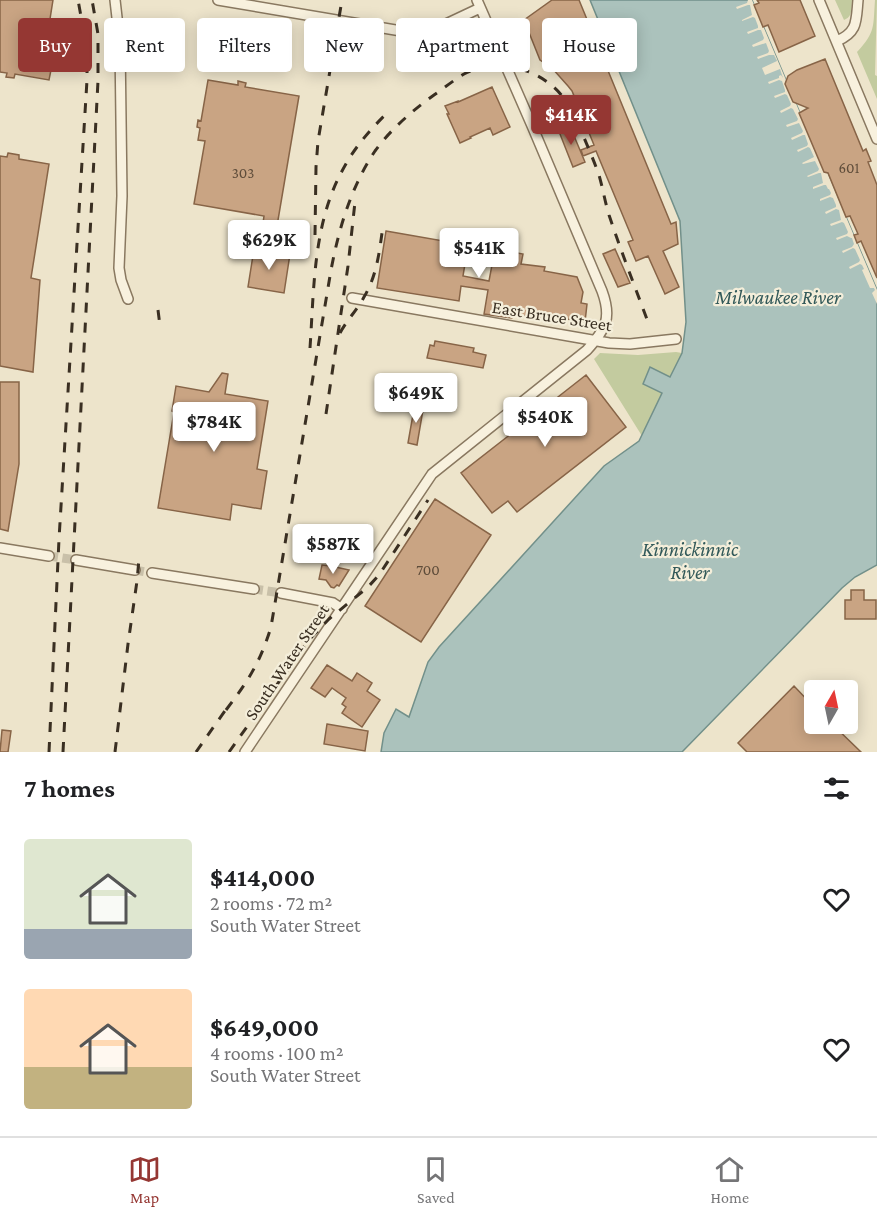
<!DOCTYPE html>
<html lang="en">
<head>
<meta charset="utf-8">
<style>
	body { margin:0; font-family:"Crimson Pro",serif; background:#f2f2f2; color:#202124; height:100vh; display:flex; flex-direction:column; font-size:22px; white-space:nowrap }
	* { box-sizing:border-box; margin:0 }
	p { font-size:20px; color:#757577 }
	.icon { flex:none; width:33px; height:33px; fill:none; stroke:currentColor; stroke-width:2; stroke-linecap:round; stroke-linejoin:round }
	.map { position:relative; height:752px; overflow:hidden }
	.side { display:flex; flex-direction:column; background:#fff; flex:1 }
	.side>* { flex:none }
	.top-card { position:absolute; left:18px; top:18px; width:842px; height:54px; display:flex; gap:12px }
	.needle { width:39px; rotate:9deg }
	.fabs { position:absolute; left:804px; top:680px; display:grid; gap:12px }
	.fabs a { display:grid; place-items:center; width:54px; height:54px; border-radius:6px; background:#fff; box-shadow:0 3px 15px #0003; font-size:30px }
	.price { position:absolute; translate:-50% -51px; padding:0 14px; border-radius:6px; background:#fff; color:#222; font-size:20px; line-height:39px; filter:drop-shadow(0 2px 3px #0008) }
	.price::after { content:''; position:absolute; left:50%; top:36px; width:18px; height:14px; margin-left:-9px; background:inherit; clip-path:polygon(0 0,100% 0,50% 100%) }
	.price.on { background:#953733; color:#fff }
	ul { padding:0; list-style:none }
	li { display:flex; align-items:center; gap:18px; height:150px; padding:0 24px }
	li span { display:grid; place-items:center; flex:none; width:168px; height:120px; border-radius:6px; color:#555 }
	li>.icon { margin-inline-start:auto }
	span .icon { width:72px; height:72px; fill:#fffc; stroke-width:1 }
	li b { font-size:26px }
	h2 { display:flex; justify-content:space-between; align-items:center; height:72px; padding:0 24px; font-size:26px }
	.chip { padding:0 21px; border-radius:6px; background:#fff; box-shadow:0 3px 15px #0003; font-size:21px; line-height:54px }
	.chip.on { background:#953733; color:#fff }
	.dock { display:flex; justify-content:space-around; align-items:center; height:84px; border-top:2px solid #e0e0e0; background:#fff; font-size:16px; color:#757577 }
	.dock a { display:grid; justify-items:center; gap:3px }
	.dock .on { color:#953733 }
	.map>svg:first-child { display:block }
</style>
</head>
<body>
<div class="map">
<svg width="877" height="752" viewBox="0 0 877 752">
	<rect width="100%" height="100%" fill="#ede4cb"/>
	<path fill="#c3cb9f" d="M 835,0 L 852,0 C 851,8 853,17 844,20 Z
		M 875,0 L 877,0 L 875,75 L 877,76 L 877,99 L 857,52 C 876,32 873,26 875,0 Z
		M 676,352 L 682,353 L 642,436 L 594,359 L 600,353 L 638,355 Z"/>
	<path fill="#abc2bc" stroke="#72908a" stroke-width="1.5" d="M 590,0 L 752,0 L 800,113 L 824,165 L 877,290 L 877,565 L 855,577 L 842,588 L 682,752 L 381,752 L 384,733 L 396,709 L 409,717 L 428,662 L 439,647 L 604,466 L 639,441 L 662,393 L 643,384 L 650,367 L 670,377 L 682,353 L 686,322 L 680,221 Z"/>
	<path fill="#ede4cb" d="M 748,0 L 752,0 L 800,113 L 824,165 L 877,290 L 877,304 L 872,293 L 875,290 L 874,288 L 870,288 L 862,270 L 864,269 L 862,265 L 860,264 L 850,269 L 849,267 L 859,262 L 860,260 L 855,249 L 853,248 L 843,253 L 842,251 L 852,247 L 854,244 L 852,238 L 851,238 L 847,236 L 837,240 L 836,238 L 847,234 L 848,232 L 844,223 L 842,222 L 831,226 L 830,224 L 841,220 L 839,210 L 836,209 L 826,214 L 825,212 L 836,207 L 836,205 L 833,198 L 830,197 L 820,201 L 820,199 L 830,195 L 831,193 L 829,189 L 828,189 L 826,185 L 824,185 L 813,189 L 813,187 L 823,183 L 821,173 L 819,173 L 808,177 L 807,176 L 818,171 L 819,169 L 815,161 L 803,164 L 802,163 L 814,157 L 810,148 L 808,147 L 798,152 L 797,150 L 807,146 L 808,144 L 805,135 L 803,135 L 792,140 L 791,138 L 802,133 L 803,131 L 799,123 L 787,127 L 786,125 L 797,121 L 798,119 L 793,109 L 791,108 L 781,113 L 780,111 L 790,106 L 791,104 L 787,95 L 785,94 L 775,98 L 774,96 L 785,92 L 785,90 L 782,81 L 779,80 L 769,84 L 768,82 L 779,78 L 779,76 L 781,75 L 783,78 L 780,69 L 765,75 L 762,68 L 777,61 L 774,55 L 769,55 L 758,59 L 757,57 L 768,53 L 769,51 L 766,43 L 753,47 L 752,45 L 763,40 L 764,38 L 761,30 L 758,30 L 748,34 L 747,32 L 758,28 L 758,26 L 755,18 L 753,17 L 742,21 L 742,20 L 752,15 L 750,5 L 748,5 L 737,9 L 736,7 L 747,3 Z"/>
	<path fill="#c9a483" stroke="#876447" stroke-width="1.5" d="M 0,0 L 53,0 L 43,63 L 52,65 L 49,80 L 15,74 L 14,78 L 6,77 L 7,73 L 0,72 Z
		M 552,0 L 579,0 L 671,224 L 676,222 L 678,244 L 663,251 L 679,287 L 665,294 L 648,256 L 636,261 L 628,242 L 633,240 L 596,151 L 583,156 L 581,150 L 594,145 L 572,91 L 568,86 L 552,68 L 540,60 L 524,20 Z
		M 757,0 L 800,0 L 815,36 L 779,52 L 768,25 L 763,27 L 754,5 L 759,3 Z
		M 825,59 L 863,151 L 866,149 L 871,161 L 868,162 L 877,185 L 877,278 L 861,241 L 857,243 L 854,235 L 858,234 L 850,216 L 846,217 L 828,173 L 824,172 L 799,113 L 808,108 L 793,102 L 785,84 L 788,76 L 797,70 Z
		M 208,80 L 238,85 L 238,81 L 246,83 L 245,87 L 299,96 L 277,226 L 263,223 L 264,216 L 194,204 L 205,141 L 198,140 L 200,128 L 197,127 L 198,120 L 201,121 Z
		M 492,87 L 510,127 L 493,135 L 490,128 L 470,137 L 471,138 L 460,143 L 447,114 L 449,114 L 445,106 L 458,101 L 458,102 Z
		M 569,124 L 585,162 L 573,167 L 558,129 Z
		M 8,153 L 19,155 L 19,159 L 49,164 L 31,278 L 40,280 L 33,372 L 0,366 L 0,156 L 7,157 Z
		M 386,231 L 461,244 L 460,251 L 467,252 L 463,276 L 489,281 L 495,249 L 523,254 L 521,264 L 545,267 L 544,271 L 577,277 L 583,292 L 581,303 L 587,304 L 585,322 L 554,317 L 554,321 L 513,314 L 512,318 L 484,314 L 488,290 L 461,286 L 459,301 L 377,288 Z
		M 254,249 L 290,254 L 284,293 L 248,287 Z
		M 615,249 L 630,283 L 618,287 L 603,254 Z
		M 435,341 L 474,348 L 473,352 L 486,355 L 483,368 L 427,358 L 430,345 L 434,346 Z
		M 222,373 L 228,374 L 225,394 L 268,401 L 257,469 L 267,471 L 261,509 L 232,504 L 230,520 L 158,508 L 174,412 L 172,411 L 176,386 L 209,392 Z
		M 586,375 L 626,427 L 517,512 L 508,501 L 492,513 L 461,473 Z
		M 0,382 L 19,382 L 19,464 L 8,531 L 0,529 Z
		M 415,403 L 424,404 L 417,445 L 408,443 Z
		M 435,499 L 491,535 L 421,642 L 365,606 Z
		M 322,565 L 331,566 L 349,570 L 339,586 L 337,585 L 334,588 L 331,587 L 326,580 L 319,579 Z
		M 851,590 L 864,590 L 864,600 L 876,600 L 876,619 L 845,619 L 845,600 L 851,600 Z
		M 327,665 L 352,681 L 357,673 L 372,683 L 367,691 L 380,700 L 362,727 L 342,713 L 346,707 L 342,704 L 346,698 L 332,688 L 325,697 L 311,688 Z
		M 794,686 L 814,707 L 814,723 L 831,723 L 861,752 L 747,752 L 738,743 Z
		M 327,724 L 368,731 L 365,751 L 324,744 Z
		M 2,730 L 11,731 L 8,752 L 0,752 Z"/>
	<g fill="none" stroke-linecap="round" stroke-linejoin="round">
		<path stroke="#c9c0a9" stroke-width="9" stroke-dasharray="9 4.5" stroke-linecap="butt" d="M 49,556 L 76,560
			M 135,570 L 152,573
			M 254,589 L 281,593"/>
		<defs>
			<path id="minor" d="M 115,0 L 120,44 L 122,196 L 119,268 L 121,280 L 128,299
				M 218,0 L 413,33 L 429,32 L 480,8
				M 819,0 L 877,139
				M 837,41 C 858,32 856,21 858,0
				M 352,298 L 609,343 L 630,344 L 676,339
				M 0,548 L 49,556
				M 76,560 L 135,570
				M 152,573 L 254,589
				M 281,593 L 333,603 L 342,609
				M 245,752 L 432,474 L 587,350 C 606,329 612,318 602,291 L 533,128 L 477,0"/>
		</defs>
		<use href="#minor" stroke="#897860" stroke-width="12"/>
		<use href="#minor" stroke="#f8f1de" stroke-width="9"/>
		<path stroke="#3a2f22" stroke-width="3" stroke-dasharray="10 10" stroke-linecap="butt" d="M 315,235 L 316,167 L 318,141 L 342,0
			M 158,310 L 160,326
			M 340,333 C 347,320 357,310 364,297 C 376,277 379,255 382,233
			M 310,348 C 314,290 313,226 341,173 C 352,151 367,133 385,115
			M 326,414 L 348,266 L 355,202
			M 226,710 C 248,681 260,663 271,627 L 331,270 C 339,228 351,187 375,151 C 391,129 412,111 434,95 C 444,88 454,80 464,74 C 498,57 540,68 563,97 C 572,107 577,120 582,133 C 588,147 594,161 599,175 C 603,189 605,202 609,215 C 621,251 635,287 648,322
			M 49,752 L 59,539 L 87,80 L 87,49 L 78,0
			M 63,752 L 98,81 L 98,34 L 92,0
			M 115,752 L 128,644 L 137,581 L 139,559
			M 196,752 L 229,705
			M 229,752 L 308,641 L 329,619 L 368,587 L 379,575 L 428,500"/>
	</g>
	<g text-anchor="middle" dominant-baseline="central" stroke-width="4.5" stroke-linejoin="round" paint-order="stroke">
		<g font-size="15" fill="#5e4c3a">
			<text x="849" y="168">601</text>
			<text x="243" y="173">303</text>
			<text x="428" y="570">700</text>
		</g>
		<g font-size="18" fill="#3a2f22" stroke="#f4eeda">
			<text transform="translate(552 316) rotate(9)">East Bruce Street</text>
			<text transform="translate(287 662) rotate(-56)">South Water Street</text>
		</g>
		<g font-size="20" font-style="italic" fill="#325959" stroke="#f4eeda">
			<text x="778" y="297">Milwaukee River</text>
			<text x="690" y="549">Kinnickinnic<tspan x="690" dy="23">River</tspan></text>
		</g>
	</g>
</svg>
<div class="fabs">
<a><svg class="needle" viewBox="-14 -14 28 28"><path d="M0-13l5 13h-10z" fill="#e53935"/><path d="M0 13l5-13h-10z" fill="#757577"/></svg></a>
</div>
<b class="price on" style="left:571px;top:146px">$414K</b>
<b class="price" style="left:269px;top:271px">$629K</b>
<b class="price" style="left:479px;top:279px">$541K</b>
<b class="price" style="left:416px;top:424px">$649K</b>
<b class="price" style="left:545px;top:448px">$540K</b>
<b class="price" style="left:214px;top:453px">$784K</b>
<b class="price" style="left:333px;top:575px">$587K</b>
<div class="top-card">
<a class="chip on">Buy</a>
<a class="chip">Rent</a>
<a class="chip">Filters</a>
<a class="chip">New</a>
<a class="chip">Apartment</a>
<a class="chip">House</a>
</div>
</div>
<section class="side">
<h2>7 homes<svg class="icon" aria-label="filters" viewBox="0 0 24 24"><path d="M4 7h16M4 17h16"/><circle cx="9" cy="7" r="2"/><circle cx="15" cy="17" r="2"/></svg></h2>
<ul>
<li><span style="background:linear-gradient(#dfe7d0 75%,#9aa5b1 0)"><svg class="icon" aria-label="home" viewBox="0 0 24 24"><path d="M3 11l9-7 9 7M6 9v11h12V9"/></svg></span><div><b>$414,000</b><p>2 rooms · 72 m²</p><p>South Water Street</p></div><svg class="icon" aria-label="heart" viewBox="0 0 24 24"><path d="M12 20l-8-8c-3-5 5-10 8-4 3-6 11-1 8 4z"/></svg></li>
<li><span style="background:linear-gradient(#ffd9b3 65%,#c2b280 0)"><svg class="icon" aria-label="home" viewBox="0 0 24 24"><path d="M3 11l9-7 9 7M6 9v11h12V9"/></svg></span><div><b>$649,000</b><p>4 rooms · 100 m²</p><p>South Water Street</p></div><svg class="icon" aria-label="heart" viewBox="0 0 24 24"><path d="M12 20l-8-8c-3-5 5-10 8-4 3-6 11-1 8 4z"/></svg></li>
</ul>
</section>
<nav class="dock">
<a class="on"><svg class="icon" aria-label="map" viewBox="0 0 24 24"><path d="M3 6l6-2 6 2 6-2v14l-6 2-6-2-6 2zM9 4v14M15 6v14"/></svg>Map</a>
<a><svg class="icon" aria-label="saved" viewBox="0 0 24 24"><path d="M7 4h10v16l-5-4-5 4z"/></svg>Saved</a>
<a><svg class="icon" aria-label="home" viewBox="0 0 24 24"><path d="M3 11l9-7 9 7M6 9v11h12V9"/></svg>Home</a>
</nav>
</body>
</html>
